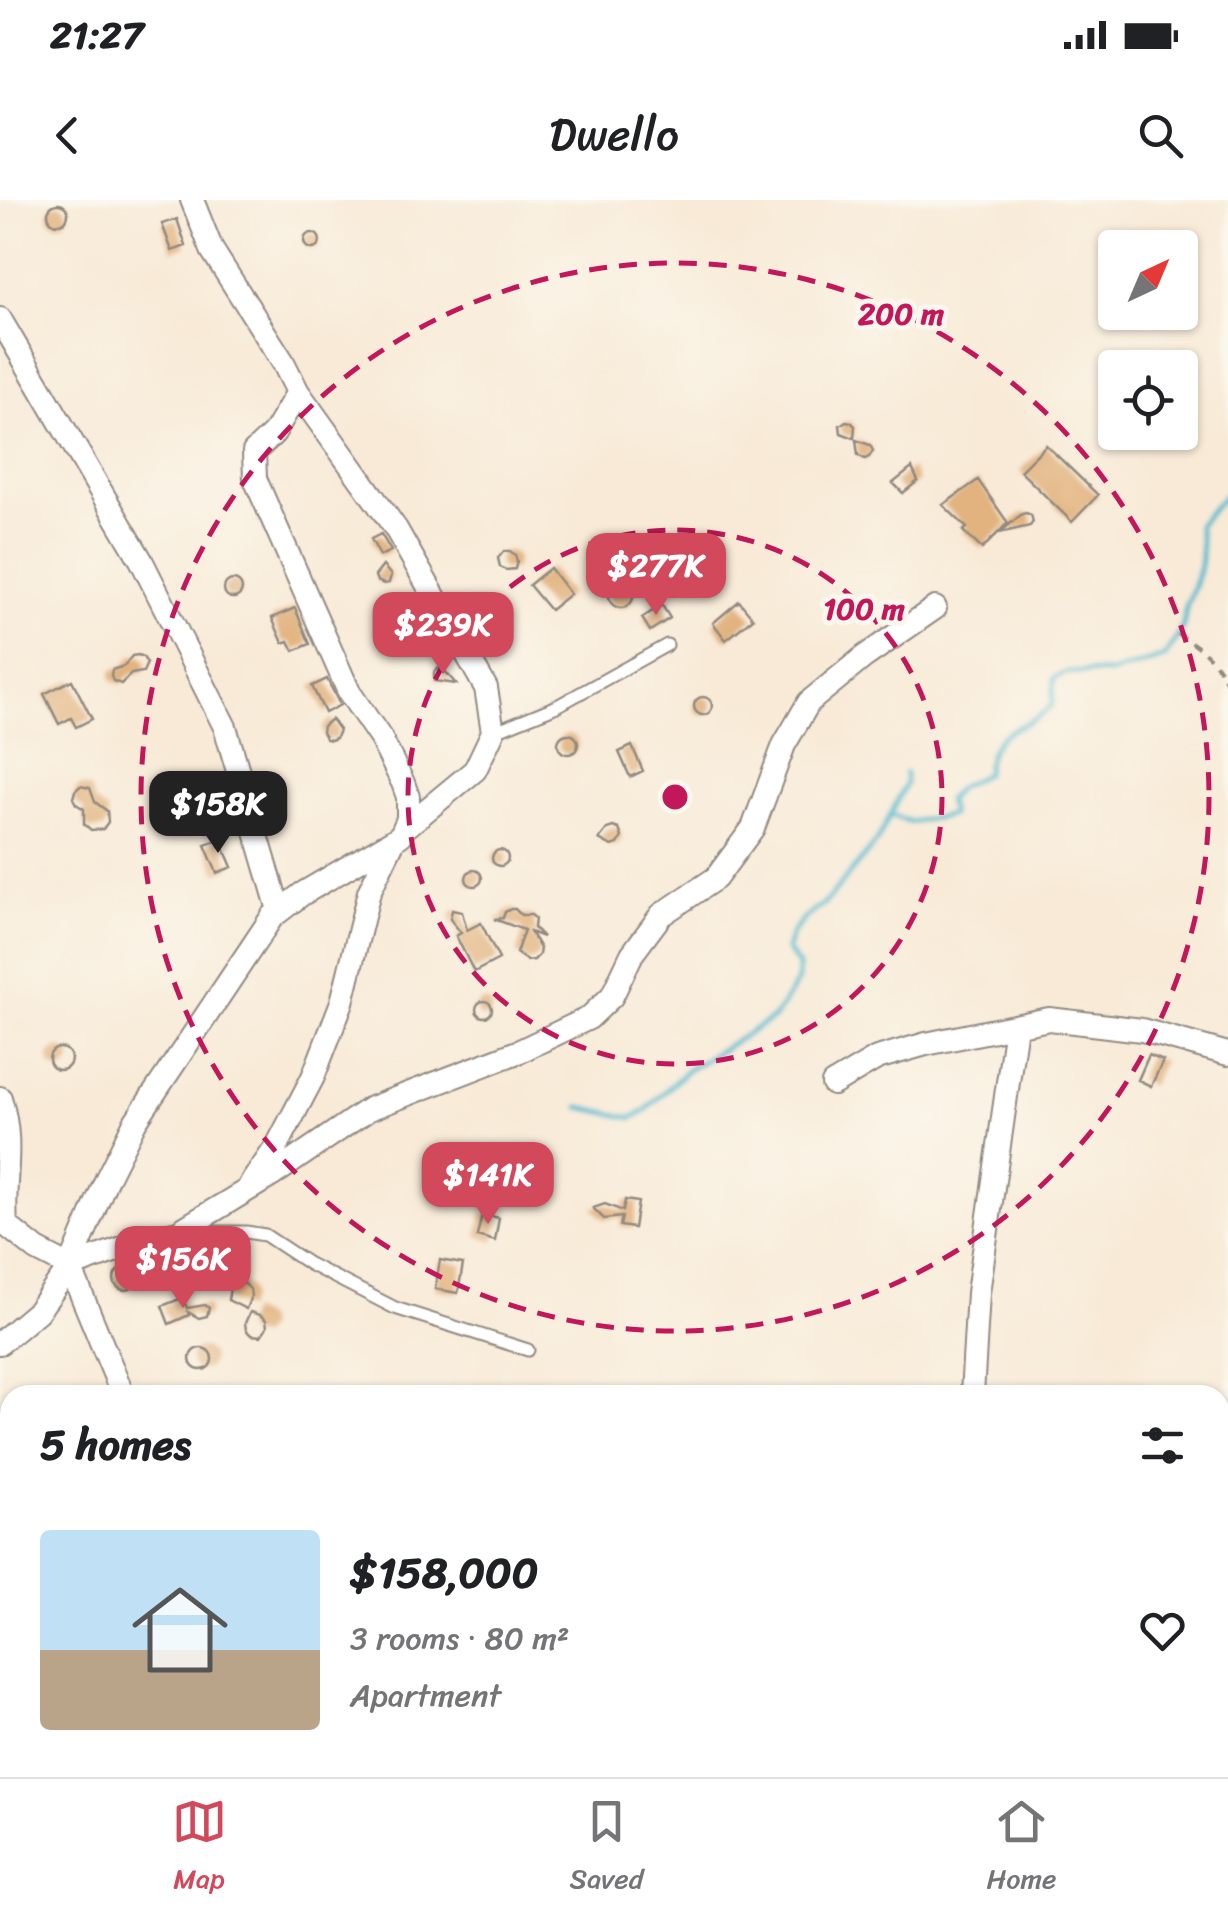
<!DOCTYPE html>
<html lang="en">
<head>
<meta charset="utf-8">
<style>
	body { margin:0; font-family:Sriracha,sans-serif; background:#f6f6f6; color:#202124; height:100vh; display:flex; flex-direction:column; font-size:38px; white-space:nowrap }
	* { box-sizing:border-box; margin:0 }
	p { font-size:32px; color:#757577 }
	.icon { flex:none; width:55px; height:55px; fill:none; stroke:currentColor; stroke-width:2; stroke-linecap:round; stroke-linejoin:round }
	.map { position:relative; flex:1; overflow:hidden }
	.sheet { position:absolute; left:0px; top:1185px; width:1230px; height:392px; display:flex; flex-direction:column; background:#fff; border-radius:30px 30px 0 0; box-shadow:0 2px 8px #0004 }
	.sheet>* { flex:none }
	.needle { width:65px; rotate:44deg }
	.tools { position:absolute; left:1098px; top:30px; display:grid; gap:20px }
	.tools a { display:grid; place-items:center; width:100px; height:100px; border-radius:10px; background:#fff; box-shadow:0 2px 8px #0004; font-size:50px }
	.price { position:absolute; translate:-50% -85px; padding:0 22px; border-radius:20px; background:#d1495b; color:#fff; font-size:32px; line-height:65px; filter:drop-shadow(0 2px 5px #0008) }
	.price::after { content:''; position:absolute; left:50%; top:60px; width:30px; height:22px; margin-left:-15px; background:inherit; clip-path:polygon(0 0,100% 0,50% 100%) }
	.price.active { background:#222; color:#fff }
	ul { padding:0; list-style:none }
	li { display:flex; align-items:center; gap:30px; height:250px; padding:0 40px }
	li+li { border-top:2px solid #e0e0e0 }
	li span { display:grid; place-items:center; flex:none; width:280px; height:200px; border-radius:10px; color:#555 }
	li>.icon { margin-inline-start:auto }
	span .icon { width:120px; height:120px; fill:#fffc; stroke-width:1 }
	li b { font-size:42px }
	h2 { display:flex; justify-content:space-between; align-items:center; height:120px; padding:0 40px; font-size:42px }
	.status { display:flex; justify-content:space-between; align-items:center; height:70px; padding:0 50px; background:#fff; direction:ltr }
	.status svg { height:28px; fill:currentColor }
	header { display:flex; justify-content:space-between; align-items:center; height:130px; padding:0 40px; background:#fff; font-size:45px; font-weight:600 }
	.tabs { display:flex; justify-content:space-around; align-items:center; height:140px; border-top:2px solid #e0e0e0; background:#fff; font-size:28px; color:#757577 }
	.tabs a { display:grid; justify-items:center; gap:5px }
	.tabs .active { color:#d1495b }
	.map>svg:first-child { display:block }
</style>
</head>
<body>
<div class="status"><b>21:27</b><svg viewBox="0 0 49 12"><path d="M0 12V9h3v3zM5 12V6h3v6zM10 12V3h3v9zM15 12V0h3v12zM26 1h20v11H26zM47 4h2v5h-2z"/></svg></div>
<header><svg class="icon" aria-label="back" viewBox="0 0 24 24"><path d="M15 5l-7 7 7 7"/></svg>Dwello<svg class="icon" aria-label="search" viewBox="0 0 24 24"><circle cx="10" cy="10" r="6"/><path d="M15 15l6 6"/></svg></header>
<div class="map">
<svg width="1228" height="1577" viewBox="0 0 1228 1577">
	<rect width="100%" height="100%" fill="#fbf7ec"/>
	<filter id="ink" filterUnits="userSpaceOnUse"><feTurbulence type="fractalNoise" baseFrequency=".01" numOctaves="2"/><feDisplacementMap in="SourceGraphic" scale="20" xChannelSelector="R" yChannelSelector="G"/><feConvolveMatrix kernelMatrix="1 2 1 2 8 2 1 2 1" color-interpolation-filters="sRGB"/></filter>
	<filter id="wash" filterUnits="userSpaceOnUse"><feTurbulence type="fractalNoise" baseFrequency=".0048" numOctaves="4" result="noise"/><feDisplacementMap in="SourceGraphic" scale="40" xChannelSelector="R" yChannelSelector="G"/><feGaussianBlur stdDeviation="2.25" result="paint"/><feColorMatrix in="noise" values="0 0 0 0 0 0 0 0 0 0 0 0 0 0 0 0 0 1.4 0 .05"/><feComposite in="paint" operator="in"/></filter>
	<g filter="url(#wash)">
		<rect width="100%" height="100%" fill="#f8ead7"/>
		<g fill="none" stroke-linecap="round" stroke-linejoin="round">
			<path stroke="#51b9cf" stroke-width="5" d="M 891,615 L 911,622 L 951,615 L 947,600 L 958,588 L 986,573 C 990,521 1024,535 1052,505 L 1054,478 L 1068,472 L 1111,473 L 1165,457 C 1170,447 1178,438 1182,428 C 1185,421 1184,412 1187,404 C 1200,371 1205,361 1198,325 L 1228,292
				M 580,907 L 632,918 L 645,911 L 686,871 L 775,817 L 798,780 L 798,766 L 787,750 L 792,733 L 805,718 L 827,701 L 877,641 L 906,583 L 905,573"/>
		</g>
		<g id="blocks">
			<path fill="#e2b37f" d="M48 14a10 10 0 1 1 20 0a10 10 0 1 1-20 0Z
				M 177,19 L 186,46 L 172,51 L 162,24 Z
				M304 41a8 8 0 1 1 16 0a8 8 0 1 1-16 0Z
				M 846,221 L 851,222 L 855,226 L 854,238 L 841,233 L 840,225 Z
				M 856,240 L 870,245 L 873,251 L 869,257 L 865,259 L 858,255 Z
				M 1046,245 L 1098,295 L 1072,322 L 1020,271 Z
				M 912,268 L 918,281 L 903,293 L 893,283 Z
				M 978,280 L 1008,323 L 982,349 L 963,331 L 967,328 L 943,305 Z
				M 1026,313 L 1031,315 L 1033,322 L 1030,326 L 999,333 L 1022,314 Z
				M 381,334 L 391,351 L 380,356 L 371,339 Z
				M 504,351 L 510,351 L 515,355 L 517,361 L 515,369 L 506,370 L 500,367 L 498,358 Z
				M 383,366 L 391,375 L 389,383 L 384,384 L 377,381 L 375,376 Z
				M 550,368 L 570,394 L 550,410 L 529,385 Z
				M224 389a9 9 0 1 1 18 0a9 9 0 1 1-18 0Z
				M609 396a12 12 0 1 1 24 0a12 12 0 1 1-24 0Z
				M 739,401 L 753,418 L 726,440 L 713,423 Z
				M 662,405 L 670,418 L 650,431 L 642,418 Z
				M 295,408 L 310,444 L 294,451 L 289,441 L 283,443 L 272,418 Z
				M 138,455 L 143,457 L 147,463 L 143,472 L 131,474 L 121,484 L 113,481 L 111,476 L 112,470 L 124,466 L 132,456 Z
				M 439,468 L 444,470 L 456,484 L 434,481 L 434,472 Z
				M 327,479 L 340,505 L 325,513 L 312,486 Z
				M 72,480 L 92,519 L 76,527 L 71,518 L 59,524 L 44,494 Z
				M694 506a9 9 0 1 1 18 0a9 9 0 1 1-18 0Z
				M 331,519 L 339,530 L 336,538 L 331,540 L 326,539 L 322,532 L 323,526 Z
				M558 544a10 10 0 1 1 20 0a10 10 0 1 1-20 0Z
				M 632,546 L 643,571 L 630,577 L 619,552 Z
				M 80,586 L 90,588 L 95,602 L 107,611 L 108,622 L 103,629 L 91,630 L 84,624 L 84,609 L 76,604 L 73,598 L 75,591 Z
				M 613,627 L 619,629 L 622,637 L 618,644 L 612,646 L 599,639 L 607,629 Z
				M 220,639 L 232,667 L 217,673 L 205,645 Z
				M492 658a8 8 0 1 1 16 0a8 8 0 1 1-16 0Z
				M466 678a8 8 0 1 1 16 0a8 8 0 1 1-16 0Z
				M 511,709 L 515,709 L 521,715 L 531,715 L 535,718 L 534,728 L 543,737 L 530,732 L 540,748 L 539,755 L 534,760 L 527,761 L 516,753 L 524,730 L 494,719 L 503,718 L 505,712 Z
				M 452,710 L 462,712 L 467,730 L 481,723 L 499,759 L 474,772 L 456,736 L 461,733 L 450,719 Z
				M476 809a8 8 0 1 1 16 0a8 8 0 1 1-16 0Z
				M49 859a11 11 0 1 1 22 0a11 11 0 1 1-22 0Z
				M 1149,855 L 1163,861 L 1151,886 L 1138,880 Z
				M 625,1000 L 638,1002 L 634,1028 L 620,1026 L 622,1017 L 604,1019 L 593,1008 L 605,1004 L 623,1011 Z
				M 482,1014 L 499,1018 L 495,1041 L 477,1036 Z
				M 440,1060 L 463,1064 L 458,1093 L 435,1089 Z
				M114 1079a11 11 0 1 1 22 0a11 11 0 1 1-22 0Z
				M 236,1083 L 244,1083 L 250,1089 L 251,1096 L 246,1109 L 228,1100 L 230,1088 Z
				M 182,1098 L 187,1108 L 205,1105 L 209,1108 L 207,1116 L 199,1118 L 188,1112 L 189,1115 L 169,1124 L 162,1106 Z
				M 250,1112 L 260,1115 L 266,1120 L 267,1127 L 261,1136 L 251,1135 L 246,1130 L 245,1123 Z
				M190 1159a11 11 0 1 1 22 0a11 11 0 1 1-22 0Z"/>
		</g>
	</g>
	<g filter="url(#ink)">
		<use href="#blocks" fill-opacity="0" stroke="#928a81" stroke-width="2.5"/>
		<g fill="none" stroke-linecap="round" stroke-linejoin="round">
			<defs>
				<path id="lane" d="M 493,532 L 557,506 L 667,445
					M 187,1032 L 246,1032 L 265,1035 L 309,1064 L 395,1108 L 528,1150"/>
				<path id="street" d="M 0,119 L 141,360 L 225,527 L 279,710
					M 298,192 L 396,329 L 486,488 L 493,532 L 475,570 L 406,627
					M 833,884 L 877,858 L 926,844 L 1049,819 L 1142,830 L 1228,854
					M 0,898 C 15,946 2,978 6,1025 L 37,1050 L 70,1067 L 123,1195
					M 250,985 L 277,946 L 313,877 L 342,802 L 369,692 L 394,640
					M 70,1067 L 147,1039 L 178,1032 L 274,974 L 369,909 L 520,851 L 589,818 L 612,796 L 632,754 L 661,715 L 716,678 L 753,628 L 784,545 L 809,502 L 864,457 L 935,408
					M 0,1143 L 38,1111 L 70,1067 L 107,978 L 135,922 L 272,717 L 302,694 L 394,640 L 401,635 L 408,619 L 408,597 L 403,583 L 381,539 L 349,492 L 255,279 L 254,252 L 274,233 L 298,192 L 283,162 L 212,50 L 192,0
					M 972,1195 L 978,1093 L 1016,826
					M 1220,1248 L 1228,1249
					M 0,1458 L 10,1476
					M 61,1568 L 67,1577
					M 263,1568 L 266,1577
					M 503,1568 L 505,1577
					M 732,1568 L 734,1577
					M 973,1568 L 975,1577
					M 1058,1568 L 1061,1577
					M 80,1577 L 95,1568"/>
			</defs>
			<use href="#lane" stroke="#928a81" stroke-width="15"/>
			<use href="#street" stroke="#928a81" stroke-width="26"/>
			<path stroke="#928a81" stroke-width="4" stroke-dasharray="8 8" stroke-linecap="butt" d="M 1178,434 C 1201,448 1218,460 1228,486"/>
			<use href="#lane" stroke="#fff" stroke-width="11"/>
			<use href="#street" stroke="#fff" stroke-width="22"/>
		</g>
	</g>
	<g fill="none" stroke="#c2185b" stroke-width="5" stroke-dasharray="18 12">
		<circle cx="675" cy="597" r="267"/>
		<circle cx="675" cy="597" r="534"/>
	</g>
	<circle cx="675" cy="597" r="15" fill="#c2185b" stroke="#fbf7ec" stroke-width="5"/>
	<g font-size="30" text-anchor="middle" font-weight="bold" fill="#c2185b" stroke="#fbf7ec" stroke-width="10" stroke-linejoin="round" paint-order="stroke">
		<text x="901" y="124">200 m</text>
		<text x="864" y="419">100 m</text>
	</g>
</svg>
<div class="tools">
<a><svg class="needle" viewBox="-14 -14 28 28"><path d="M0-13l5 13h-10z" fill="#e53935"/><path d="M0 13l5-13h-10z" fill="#757577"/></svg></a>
<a><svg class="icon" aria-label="locate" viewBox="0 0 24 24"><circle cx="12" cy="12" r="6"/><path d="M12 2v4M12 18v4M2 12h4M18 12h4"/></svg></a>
</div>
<b class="price" style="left:656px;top:418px">$277K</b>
<b class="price" style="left:443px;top:477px">$239K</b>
<b class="price active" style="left:218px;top:656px">$158K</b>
<b class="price" style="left:488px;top:1027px">$141K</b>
<b class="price" style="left:183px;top:1111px">$156K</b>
<section class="sheet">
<h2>5 homes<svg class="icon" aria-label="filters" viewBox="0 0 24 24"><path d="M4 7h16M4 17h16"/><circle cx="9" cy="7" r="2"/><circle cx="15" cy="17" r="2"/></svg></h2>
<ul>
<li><span style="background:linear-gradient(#bfe0f5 60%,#b9a48a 0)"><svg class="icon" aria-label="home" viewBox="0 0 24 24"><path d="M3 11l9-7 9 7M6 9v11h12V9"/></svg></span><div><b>$158,000</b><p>3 rooms · 80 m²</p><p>Apartment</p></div><svg class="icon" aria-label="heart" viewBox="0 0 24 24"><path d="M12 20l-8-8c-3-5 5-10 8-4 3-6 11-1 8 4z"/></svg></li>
</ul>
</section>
</div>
<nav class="tabs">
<a class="active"><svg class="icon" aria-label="map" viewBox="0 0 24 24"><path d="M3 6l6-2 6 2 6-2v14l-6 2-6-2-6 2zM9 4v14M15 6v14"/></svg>Map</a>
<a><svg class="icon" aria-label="saved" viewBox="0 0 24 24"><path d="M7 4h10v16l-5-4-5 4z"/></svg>Saved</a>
<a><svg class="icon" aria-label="home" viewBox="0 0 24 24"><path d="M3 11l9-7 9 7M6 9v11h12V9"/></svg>Home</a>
</nav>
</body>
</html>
